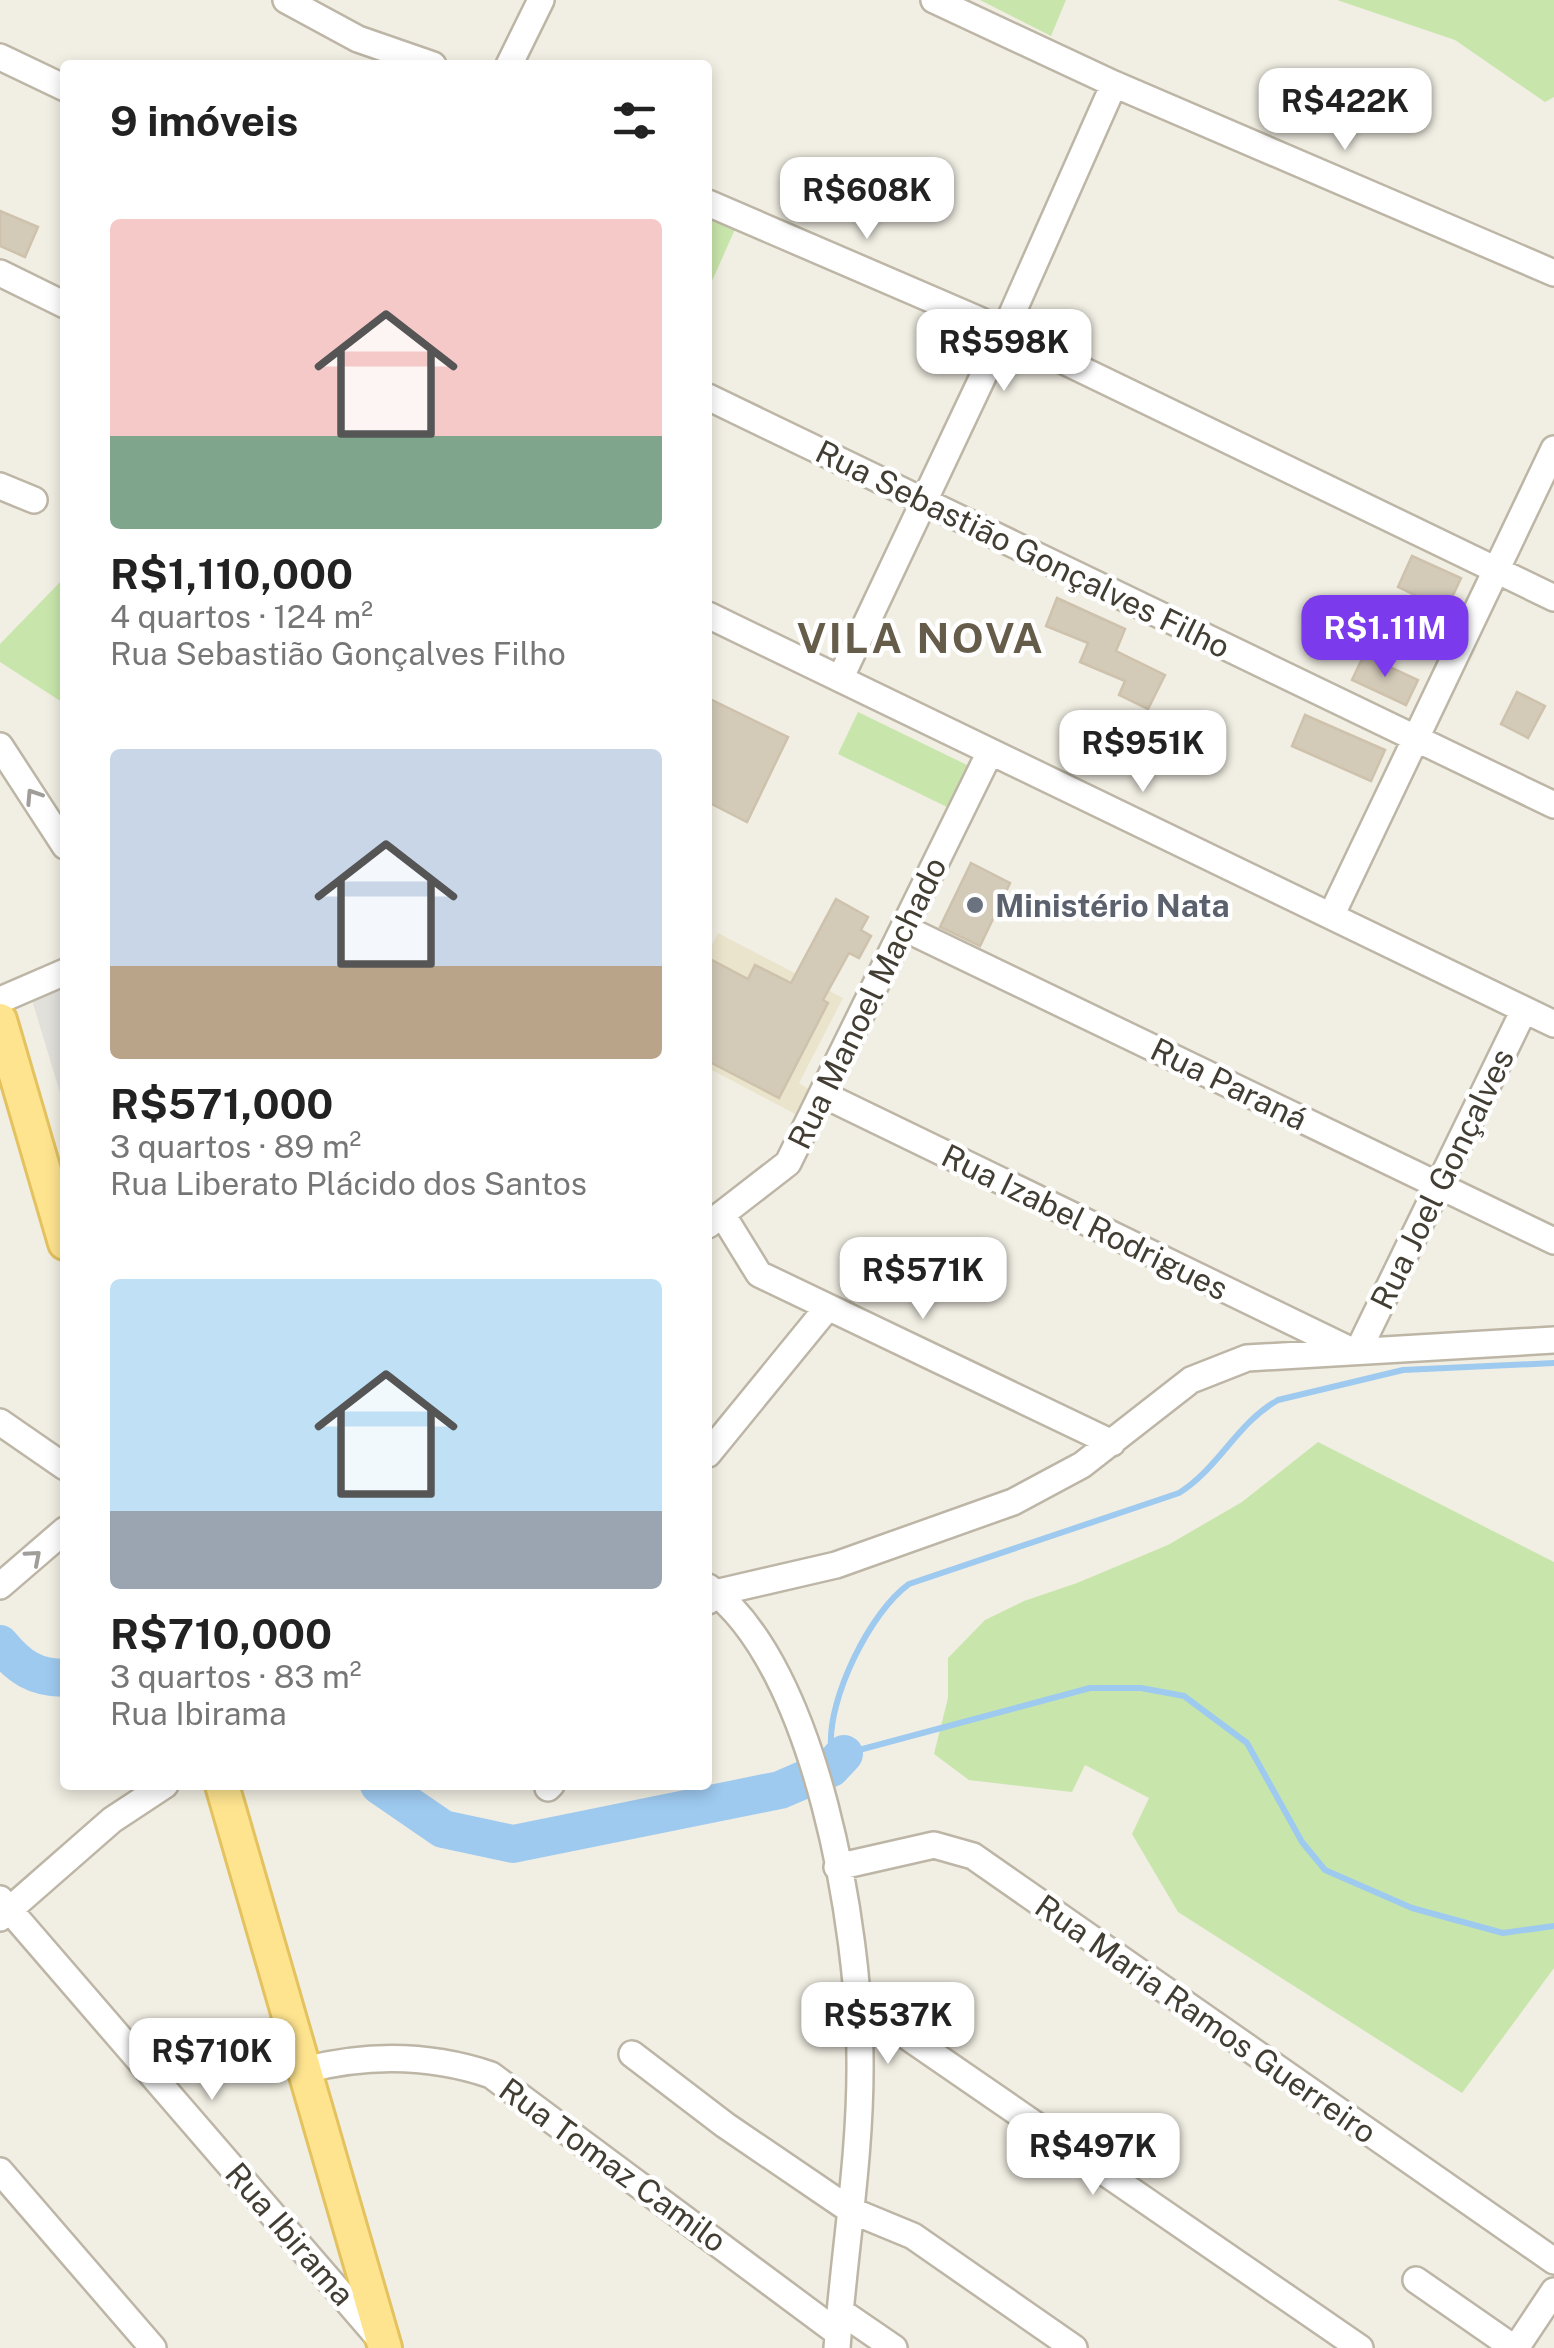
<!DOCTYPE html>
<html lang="pt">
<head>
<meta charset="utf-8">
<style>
	body { margin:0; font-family:"Public Sans",sans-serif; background:#f6f6f6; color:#222; height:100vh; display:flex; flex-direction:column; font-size:38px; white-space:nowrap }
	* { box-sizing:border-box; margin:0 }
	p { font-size:32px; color:#767676 }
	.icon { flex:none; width:55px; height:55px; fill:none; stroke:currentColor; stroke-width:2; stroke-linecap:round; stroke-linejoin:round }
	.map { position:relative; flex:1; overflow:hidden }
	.side { position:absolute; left:60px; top:60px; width:652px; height:1730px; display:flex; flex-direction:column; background:#fff; border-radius:10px; box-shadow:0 5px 15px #0003 }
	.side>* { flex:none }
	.price { position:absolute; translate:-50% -85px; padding:0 22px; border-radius:20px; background:#fff; color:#222; font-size:32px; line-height:65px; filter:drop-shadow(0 2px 5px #0008) }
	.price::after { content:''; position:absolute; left:50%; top:60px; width:30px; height:22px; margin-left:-15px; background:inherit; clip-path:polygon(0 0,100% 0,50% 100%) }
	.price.selected { background:#7c3aed; color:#fff }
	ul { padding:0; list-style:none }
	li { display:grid; align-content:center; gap:20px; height:530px; padding:0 50px }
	li span { display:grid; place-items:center; height:310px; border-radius:10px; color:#555 }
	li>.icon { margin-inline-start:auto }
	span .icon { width:180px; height:180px; fill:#fffc; stroke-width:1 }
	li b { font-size:42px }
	h2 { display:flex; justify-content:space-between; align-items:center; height:120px; padding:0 50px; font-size:42px }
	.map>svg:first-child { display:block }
</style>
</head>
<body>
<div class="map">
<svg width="1554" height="2348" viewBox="0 0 1554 2348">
	<rect width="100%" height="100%" fill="#f1eee3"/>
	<path fill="#ebe4cc" d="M 718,933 L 843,998 L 799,1083 L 810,1090 L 797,1115 L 708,1068 L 708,954 Z"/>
	<path fill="#c8e6ab" d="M 980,0 L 1066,0 L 1051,36 Z
		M 1337,0 L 1554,0 L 1554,97 L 1545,102 L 1455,40 Z
		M 708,214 L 736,227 L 708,290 Z
		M 65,577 L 65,704 L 0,662 L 0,644 Z
		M 858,712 L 967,765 L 947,807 L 838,754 Z
		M 1318,1442 L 1554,1562 L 1554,1968 L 1462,2093 L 1178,1912 L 1132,1834 L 1149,1798 L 1085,1765 L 1072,1792 L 969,1780 L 934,1754 L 948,1698 L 948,1658 L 985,1620 L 1024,1601 L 1077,1583 L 1168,1545 L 1242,1502 Z"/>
	<path fill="#e2e0db" d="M 65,985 L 65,1109 L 32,1000 Z"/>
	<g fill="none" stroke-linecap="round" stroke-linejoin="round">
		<path stroke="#9ecaf0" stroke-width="6" d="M 1554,1363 L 1403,1370 L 1278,1400 C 1237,1423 1218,1469 1179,1493 L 909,1584 C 870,1612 828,1698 831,1746 L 844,1754 L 1090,1688 L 1141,1688 L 1184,1696 L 1247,1743 L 1302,1842 L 1325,1870 L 1412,1908 L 1503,1933 L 1554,1926"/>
		<path stroke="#9ecaf0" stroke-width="38" d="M 0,1644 C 19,1667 35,1678 65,1678
			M 379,1785 L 443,1829 L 513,1844 L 780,1790 L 831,1768 L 844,1754"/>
	</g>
	<path fill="#d3cab8" stroke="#cec2ac" stroke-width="2.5" d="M 0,211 L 38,227 L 25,257 L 0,246 Z
		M 1412,556 L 1461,578 L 1446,610 L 1398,587 Z
		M 1057,598 L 1125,629 L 1116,651 L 1165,675 L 1148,709 L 1119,695 L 1125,681 L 1080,662 L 1088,643 L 1046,626 Z
		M 1364,655 L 1418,680 L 1406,705 L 1352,680 Z
		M 1517,692 L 1545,706 L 1528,738 L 1501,724 Z
		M 708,698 L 788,737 L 747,822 L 708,802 Z
		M 1305,715 L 1385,750 L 1371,781 L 1292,746 Z
		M 971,863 L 1010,883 L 980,946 L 940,927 Z
		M 836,899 L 868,917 L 861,930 L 871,936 L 859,958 L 849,953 L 823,1000 L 828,1003 L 779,1098 L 708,1061 L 708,958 L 748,979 L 755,965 L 791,983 Z"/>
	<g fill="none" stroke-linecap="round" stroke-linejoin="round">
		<defs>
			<path id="minor" d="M 286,0 L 358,39 L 433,65
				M 934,0 L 1114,84 L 1554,273
				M 0,57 L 65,88
				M 509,65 L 541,0
				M 708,203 L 977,319 L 1554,598
				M 0,273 L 65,305
				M 708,397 L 1554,805
				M 0,486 L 34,500
				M 708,615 L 1554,1024
				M 840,679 L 1004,332 L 1114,84
				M 0,746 L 65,846
				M 1331,916 L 1554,449
				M 904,928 L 1554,1241
				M 0,1000 L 65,972
				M 822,1094 L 1344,1347
				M 722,1214 L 759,1274 L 1112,1443
				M 708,1225 L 788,1163 L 990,752
				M 1359,1349 L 1524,1010
				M 0,1422 L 65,1467
				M 708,1454 L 828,1307
				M 0,1586 L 65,1530
				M 708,1587 C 817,1665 860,1933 860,2060 C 861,2156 844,2252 837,2348
				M 708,1601 L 715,1593 L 836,1565 L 1013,1502 L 1082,1465 L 1191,1380 L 1247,1358 L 1554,1340
				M 548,1788 L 551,1785
				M 837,1867 L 934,1845 L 973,1856 L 1554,2261
				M 0,1899 L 380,2339
				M 0,1918 L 112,1820 L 165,1785
				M 857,2002 L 1360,2348
				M 632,2054 L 725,2125 L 850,2210 L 913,2236 L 1074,2348
				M 305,2070 C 367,2054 429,2054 491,2075 L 838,2333
				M 0,2171 L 153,2348
				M 1416,2280 L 1514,2348
				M 840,2311 L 894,2348
				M 1516,2348 L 1554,2291"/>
			<path id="major" d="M 0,1020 L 65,1243
				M 222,1785 L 385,2348"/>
		</defs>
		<use href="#minor" stroke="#bdb6a6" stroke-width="30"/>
		<use href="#major" stroke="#e3c25f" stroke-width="38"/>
		<use href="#minor" stroke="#fff" stroke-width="25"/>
		<use href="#major" stroke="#fee48f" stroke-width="32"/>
	</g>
	<defs><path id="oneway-chevron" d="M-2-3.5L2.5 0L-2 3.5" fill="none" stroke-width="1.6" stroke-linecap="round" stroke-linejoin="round" transform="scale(2.5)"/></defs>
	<g stroke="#a19e99">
		<use href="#oneway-chevron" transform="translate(33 796) rotate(-123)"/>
		<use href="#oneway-chevron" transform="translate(34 1557) rotate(-41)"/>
	</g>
	<circle fill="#6b7280" stroke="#fff" stroke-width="4" cx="975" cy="905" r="10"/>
	<g text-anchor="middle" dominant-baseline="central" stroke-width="9" stroke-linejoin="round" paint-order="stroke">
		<g font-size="32" fill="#433e33" stroke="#fff">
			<text transform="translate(1023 549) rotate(26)">Rua Sebastião Gonçalves Filho</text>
			<text transform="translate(867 1003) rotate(-64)">Rua Manoel Machado</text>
			<text transform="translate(1229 1084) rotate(26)">Rua Paraná</text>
			<text transform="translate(1442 1179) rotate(-64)">Rua Joel Gonçalves</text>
			<text transform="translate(1085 1222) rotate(26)">Rua Izabel Rodrigues</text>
			<text transform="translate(1206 2019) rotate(35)">Rua Maria Ramos Guerreiro</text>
			<text transform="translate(613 2165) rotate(36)">Rua Tomaz Camilo</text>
			<text transform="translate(290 2234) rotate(49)">Rua Ibirama</text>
		</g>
		<g font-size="32" font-weight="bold" fill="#5b616d" stroke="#fff" text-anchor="start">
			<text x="995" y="905">Ministério Nata</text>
		</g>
		<g font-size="42" font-weight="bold" letter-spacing="2.5" fill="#665c4a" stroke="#fff">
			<text x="921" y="637">VILA NOVA</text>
		</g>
	</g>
</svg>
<b class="price" style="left:1345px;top:153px">R$422K</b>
<b class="price" style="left:867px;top:242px">R$608K</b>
<b class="price" style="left:1004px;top:394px">R$598K</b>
<b class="price selected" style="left:1385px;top:680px">R$1.11M</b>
<b class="price" style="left:1143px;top:795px">R$951K</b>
<b class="price" style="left:923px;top:1322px">R$571K</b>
<b class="price" style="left:888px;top:2067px">R$537K</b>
<b class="price" style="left:212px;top:2103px">R$710K</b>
<b class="price" style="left:1093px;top:2198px">R$497K</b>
<section class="side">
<h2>9 imóveis<svg class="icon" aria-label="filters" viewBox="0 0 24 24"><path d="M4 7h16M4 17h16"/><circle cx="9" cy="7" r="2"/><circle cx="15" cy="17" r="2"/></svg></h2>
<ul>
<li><span style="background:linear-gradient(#f6c9c9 70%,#7fa58c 0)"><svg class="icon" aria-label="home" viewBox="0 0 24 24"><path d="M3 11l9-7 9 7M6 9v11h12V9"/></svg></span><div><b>R$1,110,000</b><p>4 quartos · 124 m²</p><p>Rua Sebastião Gonçalves Filho</p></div></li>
<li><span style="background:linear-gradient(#c9d6e8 70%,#b9a48a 0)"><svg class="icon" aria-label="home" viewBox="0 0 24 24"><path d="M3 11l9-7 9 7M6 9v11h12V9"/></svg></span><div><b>R$571,000</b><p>3 quartos · 89 m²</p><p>Rua Liberato Plácido dos Santos</p></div></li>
<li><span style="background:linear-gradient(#bfe0f5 75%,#9aa5b1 0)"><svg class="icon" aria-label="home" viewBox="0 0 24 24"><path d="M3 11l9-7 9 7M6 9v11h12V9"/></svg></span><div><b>R$710,000</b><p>3 quartos · 83 m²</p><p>Rua Ibirama</p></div></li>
</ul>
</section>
</div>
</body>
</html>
